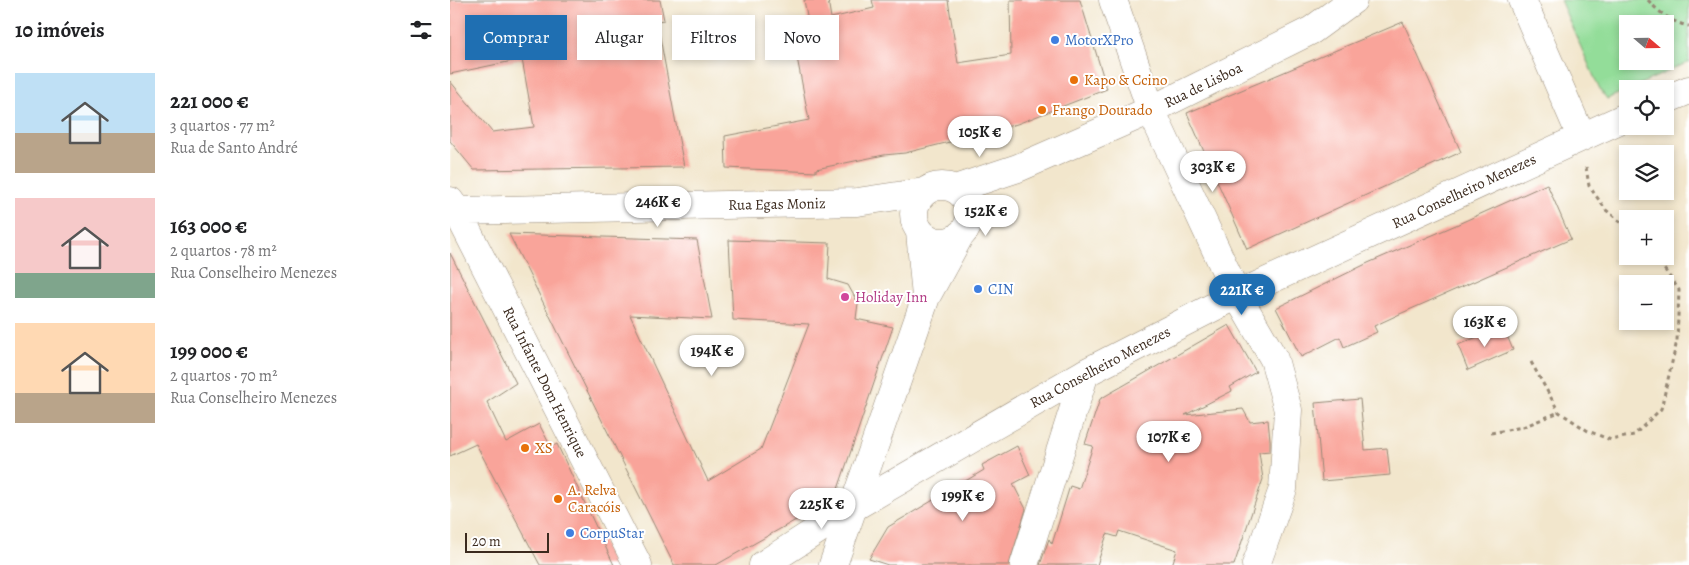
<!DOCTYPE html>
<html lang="pt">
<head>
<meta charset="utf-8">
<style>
	body { margin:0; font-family:Alegreya,serif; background:#f2f2f2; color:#202124; height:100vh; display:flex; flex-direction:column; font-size:19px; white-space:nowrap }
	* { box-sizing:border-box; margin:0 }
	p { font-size:16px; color:#757577 }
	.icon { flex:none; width:28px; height:28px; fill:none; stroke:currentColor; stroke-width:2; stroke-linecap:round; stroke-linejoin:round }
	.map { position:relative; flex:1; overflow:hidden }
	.panel { display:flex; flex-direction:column; background:#fff; width:450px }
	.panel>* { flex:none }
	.hud { position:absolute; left:15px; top:15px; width:475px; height:45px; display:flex; gap:10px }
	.needle { width:32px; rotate:110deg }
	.tools { position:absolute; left:1169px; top:15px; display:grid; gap:10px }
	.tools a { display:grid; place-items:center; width:55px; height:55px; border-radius:0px; background:#fff; box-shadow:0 2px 8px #0003; font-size:25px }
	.scale { position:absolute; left:15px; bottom:12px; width:84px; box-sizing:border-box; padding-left:5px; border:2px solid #3b2a1e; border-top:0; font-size:14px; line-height:18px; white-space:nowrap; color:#3b2a1e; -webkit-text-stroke:4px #fff; paint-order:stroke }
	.price { position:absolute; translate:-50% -42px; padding:0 11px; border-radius:18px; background:#fff; color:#222; font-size:16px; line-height:32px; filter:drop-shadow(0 1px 2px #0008) }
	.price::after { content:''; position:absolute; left:50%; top:30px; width:15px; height:11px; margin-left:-8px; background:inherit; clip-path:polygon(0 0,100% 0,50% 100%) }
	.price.on { background:#1f6fb2; color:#fff }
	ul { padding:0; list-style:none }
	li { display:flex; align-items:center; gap:15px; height:125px; padding:0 15px }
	li span { display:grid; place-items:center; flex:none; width:140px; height:100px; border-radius:0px; color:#555 }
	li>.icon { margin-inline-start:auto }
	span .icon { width:60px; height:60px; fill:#fffc; stroke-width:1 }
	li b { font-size:21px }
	h2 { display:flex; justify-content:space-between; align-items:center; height:60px; padding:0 15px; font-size:21px }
	.tag { padding:0 18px; border-radius:0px; background:#fff; box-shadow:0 2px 8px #0003; font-size:18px; line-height:45px }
	.tag.on { background:#1f6fb2; color:#fff }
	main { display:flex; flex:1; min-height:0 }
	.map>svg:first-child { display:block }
</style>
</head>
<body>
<main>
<section class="panel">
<h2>10 imóveis<svg class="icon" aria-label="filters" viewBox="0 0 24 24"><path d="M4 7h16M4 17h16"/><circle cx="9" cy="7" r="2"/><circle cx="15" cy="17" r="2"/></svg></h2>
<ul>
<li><span style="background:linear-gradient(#bfe0f5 60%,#b9a48a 0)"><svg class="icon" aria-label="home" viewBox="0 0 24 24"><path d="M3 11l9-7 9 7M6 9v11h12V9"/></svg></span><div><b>221 000 €</b><p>3 quartos · 77 m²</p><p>Rua de Santo André</p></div></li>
<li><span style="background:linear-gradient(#f6c9c9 75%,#7fa58c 0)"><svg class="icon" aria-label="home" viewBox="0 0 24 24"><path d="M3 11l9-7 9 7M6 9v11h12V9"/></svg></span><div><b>163 000 €</b><p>2 quartos · 78 m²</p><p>Rua Conselheiro Menezes</p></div></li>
<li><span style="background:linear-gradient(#ffd9b3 70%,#b9a48a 0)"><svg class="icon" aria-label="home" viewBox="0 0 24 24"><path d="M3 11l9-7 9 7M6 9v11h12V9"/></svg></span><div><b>199 000 €</b><p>2 quartos · 70 m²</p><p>Rua Conselheiro Menezes</p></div></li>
</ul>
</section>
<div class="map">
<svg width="1239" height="565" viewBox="0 0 1239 565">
	<rect width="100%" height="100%" fill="#fff"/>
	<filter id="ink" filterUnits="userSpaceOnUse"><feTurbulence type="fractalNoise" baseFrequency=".02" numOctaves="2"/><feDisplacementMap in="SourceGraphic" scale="10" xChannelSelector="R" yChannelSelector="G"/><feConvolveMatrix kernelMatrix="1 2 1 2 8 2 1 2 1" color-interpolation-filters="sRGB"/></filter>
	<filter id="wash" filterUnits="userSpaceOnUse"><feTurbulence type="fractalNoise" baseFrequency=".0096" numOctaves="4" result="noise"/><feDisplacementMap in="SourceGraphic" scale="20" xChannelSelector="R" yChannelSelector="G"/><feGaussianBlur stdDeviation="1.12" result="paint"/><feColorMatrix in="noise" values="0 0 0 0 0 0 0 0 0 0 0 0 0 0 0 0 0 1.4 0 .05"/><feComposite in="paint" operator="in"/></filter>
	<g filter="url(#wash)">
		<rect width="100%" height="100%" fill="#f2e6cc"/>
		<path fill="#93dd99" stroke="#67845c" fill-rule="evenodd" d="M 1110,0 L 1239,0 L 1239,62 L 1157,99 L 1149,88 ZM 1178,24 L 1215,24 L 1215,61 L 1178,61 Z"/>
		<g id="blocks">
			<path fill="#f9a49a" d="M 0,0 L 210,0 L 214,20 L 207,21 L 234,167 L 24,170 L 0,141 L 0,81 L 42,132 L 84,127 L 72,59 L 0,74 Z
				M 354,0 L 378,0 L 381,18 L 424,8 L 422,0 L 498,0 L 508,63 L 561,55 L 560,0 L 630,0 L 657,89 L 567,124 L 524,136 L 455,153 L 434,155 L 366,169 L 366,172 L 276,168 L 275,136 L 359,120 L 341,26 L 358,22 Z
				M 953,22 L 1011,152 L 797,249 L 737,113 Z
				M 1097,184 L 1121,239 L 952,313 L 924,326 L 927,332 L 894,347 L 890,337 L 851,357 L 826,308 L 918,263 L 1006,225 Z
				M 59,234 L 247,240 L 262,319 L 180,315 L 258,481 L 311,449 L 359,324 L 283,320 L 279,240 L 380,243 L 378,279 L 398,285 L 408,303 L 406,319 L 443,327 L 385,498 L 266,565 L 224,565 Z
				M 0,253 L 66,383 L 37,402 L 56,442 L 89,424 L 101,447 L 107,444 L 164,565 L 90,565 L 26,444 L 0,456 Z
				M 779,325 L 806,372 L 780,387 L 782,391 L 735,415 L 793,409 L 800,422 L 818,420 L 820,440 L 820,451 L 809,452 L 813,479 L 784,565 L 722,565 L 727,550 L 669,531 L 667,537 L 657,534 L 647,565 L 590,565 L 599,539 L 602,544 L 620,486 L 629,489 L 643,446 L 635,444 L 650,399 Z
				M 1053,326 L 1063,350 L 1018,370 L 1008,345 Z
				M 910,399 L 915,450 L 937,448 L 940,475 L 872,481 L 865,403 Z
				M 567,446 L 580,475 L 563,484 L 576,509 L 559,565 L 438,565 L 419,559 L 438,527 L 534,470 L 532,465 Z"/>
		</g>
	</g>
	<g filter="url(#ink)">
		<use href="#blocks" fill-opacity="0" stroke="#968875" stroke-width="1"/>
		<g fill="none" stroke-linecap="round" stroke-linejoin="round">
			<defs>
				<path id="minor" d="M 663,0 L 701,110 L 787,295 L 824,359 L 838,410 L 833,489 L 806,565
					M 1072,0 L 1131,136
					M 1215,100 L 1239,90
					M 313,565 L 402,508 L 635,373 L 787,295 L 1178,116
					M 574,565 L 635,373"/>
				<path id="major" d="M464 214a28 28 0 1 1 56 0a28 28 0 1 1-56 0Z
					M 505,189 L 568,168 L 701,110 L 862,30 L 903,0
					M 0,201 L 7,211 L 188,565
					M 7,211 L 407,202 L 474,192
					M 470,232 L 476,297
					M 383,565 L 476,297 L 510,235"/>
			</defs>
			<use href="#minor" stroke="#968875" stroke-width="29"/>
			<use href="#major" stroke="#968875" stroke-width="29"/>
			<path stroke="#968875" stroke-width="3" stroke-dasharray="4 4" stroke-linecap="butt" d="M 1198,0 C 1209,13 1223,23 1239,26
				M 1136,167 L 1139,186 L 1156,210 L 1178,228
				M 1081,362 L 1109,412 L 1138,431 L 1161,440 L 1184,435 L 1211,409 L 1227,341 L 1229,290 L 1205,256
				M 1041,433 L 1073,427 L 1109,412"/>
			<use href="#minor" stroke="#fff" stroke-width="28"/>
			<use href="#major" stroke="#fff" stroke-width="28"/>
		</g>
	</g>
	<g fill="#3f7fe0" stroke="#fff" stroke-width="2">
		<circle cx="605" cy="40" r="5"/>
		<circle cx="528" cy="289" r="5"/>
		<circle cx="120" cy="533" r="5"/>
	</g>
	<g fill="#e8710a" stroke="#fff" stroke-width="2">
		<circle cx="624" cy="80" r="5"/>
		<circle cx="592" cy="110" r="5"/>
		<circle cx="75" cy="448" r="5"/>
		<circle cx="108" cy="499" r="5"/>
	</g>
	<circle fill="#d1479c" stroke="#fff" stroke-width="2" cx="395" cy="297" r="5"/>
	<g text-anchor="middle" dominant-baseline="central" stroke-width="4" stroke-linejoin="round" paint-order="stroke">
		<g font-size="15" fill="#366cbe" stroke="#fff" text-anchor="start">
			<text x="615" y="40">MotorXPro</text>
			<text x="538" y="289">CIN</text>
			<text x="130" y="533">CorpuStar</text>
		</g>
		<g font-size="15" fill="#c56008" stroke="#fff" text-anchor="start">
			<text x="634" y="80">Kapo &amp; Ccino</text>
			<text x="602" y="110">Frango Dourado</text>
			<text x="85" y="448">XS</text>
			<text x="118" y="490">A. Relva<tspan x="118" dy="17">Caracóis</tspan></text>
		</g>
		<g font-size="15" fill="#3b2a1e" stroke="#fff">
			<text transform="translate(753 85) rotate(-26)">Rua de Lisboa</text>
			<text transform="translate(1014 191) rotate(-25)">Rua Conselheiro Menezes</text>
			<text transform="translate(327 204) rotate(-1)">Rua Egas Moniz</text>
			<text transform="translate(650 367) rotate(-28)">Rua Conselheiro Menezes</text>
			<text transform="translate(95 382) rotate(63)">Rua Infante Dom Henrique</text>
		</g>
		<g font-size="15" fill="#b23c85" stroke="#fff" text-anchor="start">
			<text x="405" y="297">Holiday Inn</text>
		</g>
	</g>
</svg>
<div class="tools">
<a><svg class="needle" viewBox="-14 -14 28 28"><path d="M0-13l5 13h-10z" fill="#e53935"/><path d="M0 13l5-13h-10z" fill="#757577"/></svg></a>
<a><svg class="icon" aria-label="locate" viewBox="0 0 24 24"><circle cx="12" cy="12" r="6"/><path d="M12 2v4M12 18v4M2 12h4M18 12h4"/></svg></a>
<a><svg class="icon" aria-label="layers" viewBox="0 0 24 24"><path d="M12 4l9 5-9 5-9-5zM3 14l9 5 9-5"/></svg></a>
<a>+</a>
<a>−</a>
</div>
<div class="scale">20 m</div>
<b class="price" style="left:530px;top:158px">105K €</b>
<b class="price" style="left:763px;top:193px">303K €</b>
<b class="price" style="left:208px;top:228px">246K €</b>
<b class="price" style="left:536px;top:237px">152K €</b>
<b class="price on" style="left:792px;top:316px">221K €</b>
<b class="price" style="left:1035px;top:348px">163K €</b>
<b class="price" style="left:262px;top:377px">194K €</b>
<b class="price" style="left:719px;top:463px">107K €</b>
<b class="price" style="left:513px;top:522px">199K €</b>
<b class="price" style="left:372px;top:530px">225K €</b>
<div class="hud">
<a class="tag on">Comprar</a>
<a class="tag">Alugar</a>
<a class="tag">Filtros</a>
<a class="tag">Novo</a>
</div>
</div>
</main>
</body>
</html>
